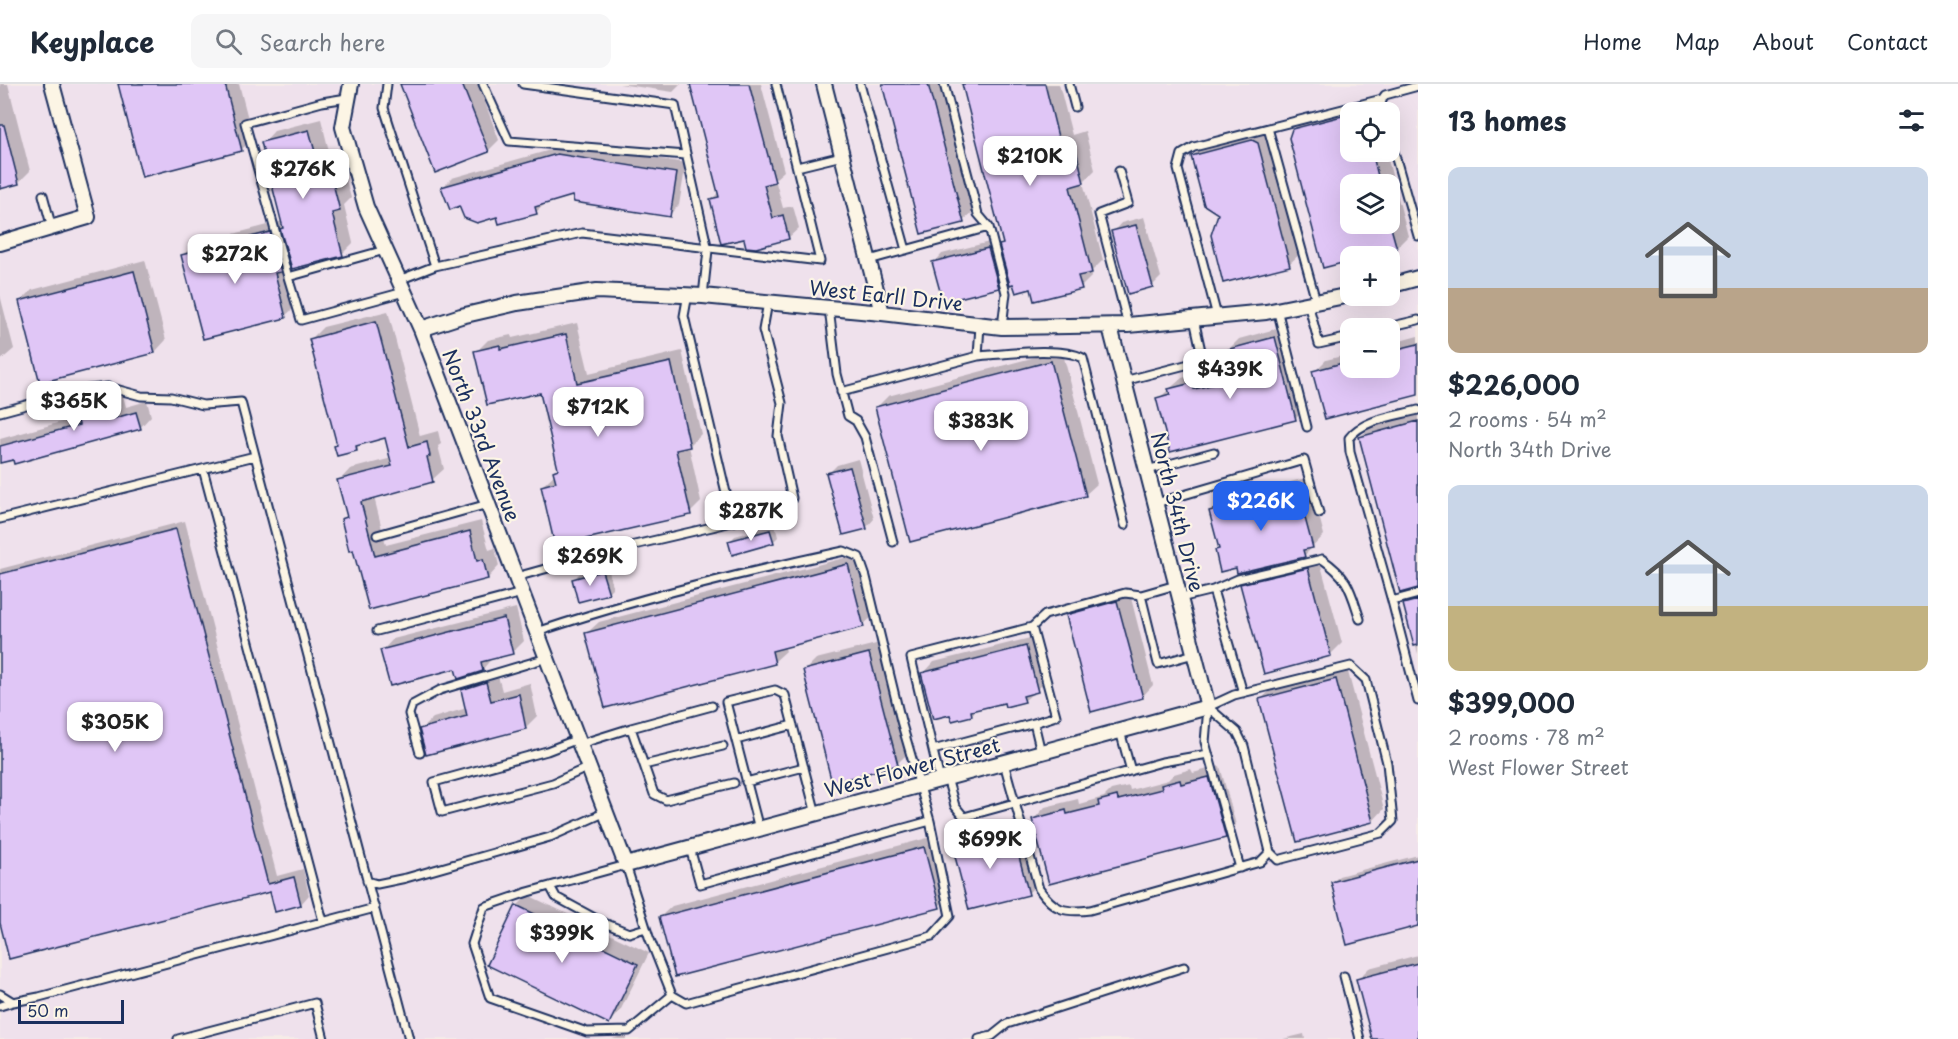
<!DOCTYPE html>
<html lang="en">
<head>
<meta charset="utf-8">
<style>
	body { margin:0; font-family:"Playpen Sans",sans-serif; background:#f6f6f7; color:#1f2937; height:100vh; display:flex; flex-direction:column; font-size:22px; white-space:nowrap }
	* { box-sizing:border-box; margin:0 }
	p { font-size:20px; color:#747a83 }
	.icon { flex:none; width:33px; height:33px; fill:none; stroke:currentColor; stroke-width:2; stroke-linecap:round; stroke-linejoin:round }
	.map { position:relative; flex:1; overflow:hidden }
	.side { display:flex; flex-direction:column; background:#fff; width:540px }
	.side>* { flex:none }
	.controls { position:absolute; left:1340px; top:18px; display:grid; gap:12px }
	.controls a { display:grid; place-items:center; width:60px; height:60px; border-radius:12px; background:#fff; box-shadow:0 6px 24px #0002; font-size:30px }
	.scale { position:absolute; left:18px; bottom:15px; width:106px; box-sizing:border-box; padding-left:6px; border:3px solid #1b2f5e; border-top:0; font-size:16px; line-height:21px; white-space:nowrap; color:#1b2f5e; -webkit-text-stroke:4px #fcf5e5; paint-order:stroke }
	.price { position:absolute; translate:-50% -51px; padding:0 14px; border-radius:12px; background:#fff; color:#222; font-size:20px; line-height:39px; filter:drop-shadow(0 2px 3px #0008) }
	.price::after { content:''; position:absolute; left:50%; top:36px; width:18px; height:14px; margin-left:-9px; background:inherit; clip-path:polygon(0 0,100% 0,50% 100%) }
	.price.current { background:#2563eb; color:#fff }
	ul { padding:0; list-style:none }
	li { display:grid; align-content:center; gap:12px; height:318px; padding:0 30px }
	li span { display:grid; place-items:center; height:186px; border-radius:12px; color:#555 }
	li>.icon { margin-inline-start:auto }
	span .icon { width:108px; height:108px; fill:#fffc; stroke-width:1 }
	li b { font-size:26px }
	h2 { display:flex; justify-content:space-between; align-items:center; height:72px; padding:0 30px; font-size:26px }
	header { display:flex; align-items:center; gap:36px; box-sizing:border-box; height:84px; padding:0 30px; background:#fff; border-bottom:2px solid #e0e1e3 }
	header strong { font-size:28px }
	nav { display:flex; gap:33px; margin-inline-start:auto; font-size:21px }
	.search { width:420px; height:54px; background:#f6f6f7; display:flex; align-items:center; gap:15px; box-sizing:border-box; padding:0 21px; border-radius:12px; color:#747a83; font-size:22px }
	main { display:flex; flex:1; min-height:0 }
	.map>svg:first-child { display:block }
</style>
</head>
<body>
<header>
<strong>Keyplace</strong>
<div class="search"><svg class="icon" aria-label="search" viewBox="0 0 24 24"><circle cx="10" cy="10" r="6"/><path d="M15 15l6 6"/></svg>Search here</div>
<nav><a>Home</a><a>Map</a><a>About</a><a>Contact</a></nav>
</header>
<main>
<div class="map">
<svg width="1418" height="955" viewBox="0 0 1418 955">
	<rect width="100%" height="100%" fill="#f6ece8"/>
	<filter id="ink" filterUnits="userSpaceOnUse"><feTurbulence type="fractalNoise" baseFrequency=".0167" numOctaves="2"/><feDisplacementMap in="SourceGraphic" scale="12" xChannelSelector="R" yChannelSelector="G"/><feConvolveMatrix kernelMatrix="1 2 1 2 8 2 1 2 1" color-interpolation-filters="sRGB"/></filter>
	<g filter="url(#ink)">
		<path fill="#efe1ec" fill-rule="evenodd" d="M 0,0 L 1418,0 L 1418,955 L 0,955 ZM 1350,28 L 1389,28 L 1389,68 L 1350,68 ZM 1350,100 L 1389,100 L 1389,140 L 1350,140 ZM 1350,172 L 1389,172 L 1389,212 L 1350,212 ZM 1350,244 L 1389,244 L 1389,284 L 1350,284 Z"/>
		<path fill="#0003" fill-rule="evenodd" d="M 0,0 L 8,0 L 30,87 L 18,99 L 0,103 Z
			M 120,0 L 239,0 L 253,54 L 242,65 Z
			M 402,0 L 478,0 L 499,56 L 488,67 Z
			M 619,0 L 681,0 L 673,8 Z
			M 691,0 L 761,0 L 784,87 L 775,95 L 783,124 L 793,122 L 799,144 L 788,154 L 745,153 L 711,116 L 719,108 Z
			M 883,0 L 942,0 L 975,126 L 963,137 Z
			M 964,0 L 1059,0 L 1072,51 L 1085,47 L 1095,86 L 1083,98 L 1103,176 L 1091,188 L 1092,192 L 1081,203 L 1032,203 L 1015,198 L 1009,192 L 998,203 L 934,179 L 942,170 L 997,156 L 999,163 L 1004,158 Z
			M 1372,16 L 1376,28 L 1350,28 L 1350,68 L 1386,68 L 1408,152 L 1396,164 L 1361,172 L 1350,172 L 1350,175 L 1294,45 L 1305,33 ZM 1350,100 L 1389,100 L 1389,140 L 1350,140 Z
			M 321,35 L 331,75 L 340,73 L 351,114 L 344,121 L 353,159 L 342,170 L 291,176 L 286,180 L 297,221 L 285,232 L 183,171 L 195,160 L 283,137 L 263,59 L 274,47 Z
			M 1269,48 L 1301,169 L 1289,180 L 1220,129 L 1193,72 L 1204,61 Z
			M 568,61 L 686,79 L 679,121 L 669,131 L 573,110 L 546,119 L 536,128 L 498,131 L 460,120 L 443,103 L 452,94 Z
			M 1144,133 L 1161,193 L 1152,202 L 1113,148 L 1121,139 Z
			M 145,176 L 166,256 L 155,268 L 21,217 L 32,206 Z
			M 0,211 L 14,265 L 0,277 Z
			M 388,227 L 420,352 L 438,347 L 441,360 L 438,362 L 444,385 L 432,396 L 374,413 L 386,461 L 481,437 L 489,466 L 495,464 L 499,482 L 488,494 L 370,525 L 354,464 L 343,435 L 348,430 L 339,397 L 350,385 L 392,374 L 386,352 L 364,358 L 356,366 L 336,362 L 338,360 L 311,255 L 323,243 Z
			M 577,239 L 589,289 L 682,267 L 701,350 L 689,362 L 701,418 L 690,429 L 542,402 L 555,390 L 555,387 L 559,383 L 542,307 L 476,268 L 488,256 L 511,251 L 512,254 Z
			M 1286,242 L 1307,323 L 1296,334 L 1158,315 L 1182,294 L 1203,288 L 1205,294 L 1221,290 L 1227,284 L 1225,275 L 1229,271 L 1227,267 L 1239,255 Z
			M 1418,252 L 1418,309 L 1314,288 L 1326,276 L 1350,270 L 1350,284 L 1389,284 L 1389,260 Z
			M 1062,266 L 1097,400 L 1085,411 L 877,323 L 888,312 Z
			M 120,300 L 126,323 L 147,317 L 151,332 L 140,344 L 0,378 L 0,355 L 79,333 L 75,320 L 87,309 Z
			M 1418,330 L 1418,503 L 1360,353 L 1372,342 Z
			M 858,375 L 874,435 L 866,444 L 828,390 L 837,381 Z
			M 1309,393 L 1324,451 L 1304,472 L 1216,467 L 1220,463 L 1211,427 L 1223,416 Z
			M 185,437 L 277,792 L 303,785 L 309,811 L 301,820 L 276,826 L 271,806 L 0,833 L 0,485 Z
			M 775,441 L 778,453 L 773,458 L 730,457 L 735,452 Z
			M 859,470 L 875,530 L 863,541 L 784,562 L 786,567 L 774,578 L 587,549 L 599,538 Z
			M 1319,474 L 1342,559 L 1330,571 L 1242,501 L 1253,489 Z
			M 608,483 L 613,503 L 608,508 L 573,496 L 579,490 Z
			M 1129,506 L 1153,601 L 1142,613 L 1068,531 L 1079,520 Z
			M 1418,508 L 1418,570 L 1405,520 Z
			M 516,524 L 524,557 L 513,568 L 493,573 L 482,586 L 457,583 L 382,567 L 393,555 Z
			M 1038,552 L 1049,595 L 1024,617 L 1005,617 L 978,624 L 972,631 L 953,635 L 923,590 L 934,578 Z
			M 880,559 L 909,668 L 897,680 L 804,587 L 816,575 Z
			M 1347,584 L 1384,725 L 1373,737 L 1261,615 L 1273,604 Z
			M 497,588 L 502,607 L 530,599 L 537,632 L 525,644 L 421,645 L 433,634 L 467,624 L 462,606 L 474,595 Z
			M 1220,682 L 1236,741 L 1225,753 L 1034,735 L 1045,723 L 1078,715 L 1079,720 L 1104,713 L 1111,706 L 1129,702 L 1130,706 L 1168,696 L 1174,690 L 1191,685 L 1193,689 Z
			M 1024,735 L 1040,798 L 1028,809 L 954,762 L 965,750 Z
			M 935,752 L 950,811 L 939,822 L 660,833 L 672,822 Z
			M 1418,771 L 1418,841 L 1332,799 L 1339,792 Z
			M 528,811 L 649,869 L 620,927 L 609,938 L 517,822 Z
			M 1418,871 L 1418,955 L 1374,955 L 1358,895 L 1369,884 Z
			M 1304,950 L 1305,955 L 1283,955 Z
			M 625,951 L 626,955 L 612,955 Z"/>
		<path fill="#e0c6f6" stroke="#1b2f5e" stroke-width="1.5" d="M 118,0 L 225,0 L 242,67 L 142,93 Z
			M 400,0 L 462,0 L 489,68 L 435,89 Z
			M 690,0 L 749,0 L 775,98 L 764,101 L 773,134 L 783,131 L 789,155 L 756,164 L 746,163 L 744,155 L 721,160 L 710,115 L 719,113 Z
			M 882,0 L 928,0 L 964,139 L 921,150 Z
			M 962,0 L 1045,0 L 1060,61 L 1074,58 L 1084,99 L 1070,103 L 1092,189 L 1078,192 L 1082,205 L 1034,217 L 1031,205 L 1016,209 L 1013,200 L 1010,201 L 999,161 L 1003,160 Z
			M 1350,30 L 1350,68 L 1372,68 L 1380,100 L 1350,100 L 1350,140 L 1390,140 L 1397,165 L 1367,172 L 1350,172 L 1350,177 L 1323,184 L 1289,54 L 1292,45 Z
			M 0,41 L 4,41 L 19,100 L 0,105 Z
			M 309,46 L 320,86 L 329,83 L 340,127 L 332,129 L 343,172 L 292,185 L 280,145 L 283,144 L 261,58 Z
			M 1252,56 L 1258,59 L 1290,182 L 1223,199 L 1211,151 L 1218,130 L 1204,121 L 1191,72 Z
			M 557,70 L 677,89 L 670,133 L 574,118 L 572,112 L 535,123 L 537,130 L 499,140 L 497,133 L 477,139 L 464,134 L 459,122 L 450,126 L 441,103 Z
			M 1136,141 L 1153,203 L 1128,210 L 1111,147 Z
			M 270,148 L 281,188 L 275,189 L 286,234 L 203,255 L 181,171 Z
			M 988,164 L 999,204 L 943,218 L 932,178 Z
			M 134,187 L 155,269 L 40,299 L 19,217 Z
			M 376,237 L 409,363 L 427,358 L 430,372 L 427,373 L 433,398 L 361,418 L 375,472 L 470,447 L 477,477 L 483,475 L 488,495 L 369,526 L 353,466 L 349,467 L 341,435 L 347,433 L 337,396 L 392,382 L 385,354 L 356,362 L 357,367 L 337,372 L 334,362 L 337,361 L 309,255 Z
			M 566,250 L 577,299 L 671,278 L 690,363 L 676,366 L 691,431 L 555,462 L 541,402 L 556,398 L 553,387 L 558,385 L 540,309 L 487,321 L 474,267 L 500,261 L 500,265 Z
			M 1275,253 L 1296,336 L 1170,368 L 1156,314 L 1170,310 L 1168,305 L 1192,299 L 1194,305 L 1218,299 L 1216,292 L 1227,290 L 1223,275 L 1228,274 L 1226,266 Z
			M 1418,260 L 1418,311 L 1325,335 L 1312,287 L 1350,277 L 1350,284 L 1389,284 L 1389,267 Z
			M 1051,277 L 1086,412 L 910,458 L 875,323 Z
			M 109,310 L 115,334 L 136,328 L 141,345 L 14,380 L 13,376 L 0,379 L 0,362 L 79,341 L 74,320 Z
			M 1418,337 L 1418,504 L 1400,509 L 1359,353 Z
			M 850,383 L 867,445 L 843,451 L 826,389 Z
			M 1297,404 L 1313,464 L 1303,466 L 1305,473 L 1237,489 L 1236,484 L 1220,488 L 1215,466 L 1219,465 L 1209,427 Z
			M 176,445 L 268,800 L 294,793 L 301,821 L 275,828 L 270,808 L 9,875 L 0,839 L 0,490 Z
			M 770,446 L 774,459 L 732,471 L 728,457 Z
			M 848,480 L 864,543 L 772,567 L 775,580 L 605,624 L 585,549 Z
			M 1308,484 L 1331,572 L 1264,590 L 1240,500 Z
			M 602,487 L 609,510 L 578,518 L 572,495 Z
			M 1418,516 L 1418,561 L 1414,562 L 1403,520 Z
			M 1117,517 L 1143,614 L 1091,628 L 1066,531 Z
			M 504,534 L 513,570 L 481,578 L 483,587 L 458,595 L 455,585 L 390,602 L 380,566 Z
			M 1026,562 L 1038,608 L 1023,612 L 1025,618 L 1005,623 L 1004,619 L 971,627 L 972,632 L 952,637 L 950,631 L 933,635 L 921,589 Z
			M 869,569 L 898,681 L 832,699 L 803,586 Z
			M 1336,595 L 1373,738 L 1297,758 L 1259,615 Z
			M 486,598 L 491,617 L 519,610 L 526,645 L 426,671 L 419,645 L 467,632 L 461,606 Z
			M 1209,693 L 1226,754 L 1049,800 L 1032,735 L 1066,726 L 1067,730 L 1099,722 L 1098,717 L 1117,712 L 1118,716 L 1162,705 L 1161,701 L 1180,696 L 1181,700 Z
			M 1012,746 L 1029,811 L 969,826 L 952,761 Z
			M 924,763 L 940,824 L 675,893 L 659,833 Z
			M 1418,775 L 1418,842 L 1347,861 L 1331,798 Z
			M 516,821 L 638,880 L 609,940 L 487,881 Z
			M 1418,879 L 1418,955 L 1372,955 L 1356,895 Z"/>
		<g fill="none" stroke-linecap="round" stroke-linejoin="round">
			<defs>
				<path id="lane" d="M 387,0 L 384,24 L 435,182
					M 483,0 L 509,57 L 686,71
					M 523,0 L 675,21 L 708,166 L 703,212
					M 860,0 L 906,166
					M 944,0 L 978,130 L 989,143 L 1006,209 L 1002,243
					M 1069,0 L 1075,23
					M 347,14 L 322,18 L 245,39 L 288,193 L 385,166
					M 1383,28 C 1381,21 1380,17 1385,11 L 1418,2
					M 1268,44 L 1316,217
					M 1389,50 L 1418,152
					M 797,83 L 842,72
					M 1119,87 L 1128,119 L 1099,130 L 1128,241
					M 43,111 L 52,144
					M 869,176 L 989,143
					M 288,193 L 301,236 L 404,208
					M 399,196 L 435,182 L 582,149 L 820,177 L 776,0
					M 688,210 L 684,232 L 733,438
					M 1308,219 L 1319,260 L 1350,253
					M 829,224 L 837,290 L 848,332 L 856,337 L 865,353 L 893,458
					M 1277,225 L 1307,343
					M 1217,232 L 1178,85 L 1182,70 L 1194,63 L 1382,15
					M 1384,244 L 1418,236
					M 978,272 C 1005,270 1060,262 1083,274 L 1125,441
					M 1124,297 L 1193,279 L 1201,267 L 1194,235
					M 841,308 L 978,272 L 980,241
					M 0,328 L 81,306 L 108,303 L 141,312 L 171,313 L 203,321 L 241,318 L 409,955
					M 203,385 L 323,837
					M 1147,386 L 1214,368
					M 1156,419 L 1304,376 L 1319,429
					M 0,435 L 255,372
					M 377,451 L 488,420
					M 516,493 L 613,466 L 712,443 L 789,423 L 792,414 L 778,352 L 782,319 L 763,246 L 768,218
					M 1176,501 L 1141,511 L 1158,580 L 1194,570
					M 1213,506 L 1238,495 L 1322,475 C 1349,494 1350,505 1360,535
					M 1418,510 L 1392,517 L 1418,617
					M 1180,514 L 1213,506 L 1243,609
					M 1392,517 L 1350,368 L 1349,354 C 1363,335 1396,332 1418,326
					M 1032,543 L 1045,531 L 1125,509 L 1141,511
					M 377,547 L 522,509
					M 537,548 C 638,514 741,489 844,467 L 859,473 L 866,493 L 901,637 L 930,737
					M 1208,623 L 1234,611 L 1351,582 L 1366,596 L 1387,679 L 1393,737 L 1381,749 L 1278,776 L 1270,768
					M 1208,623 L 1205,658 L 1240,784
					M 631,644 L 712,622
					M 1120,647 L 1131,687
					M 578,655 L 547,667 L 434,698 L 442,728 L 553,699 L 589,683
					M 736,656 L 793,641
					M 580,660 L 631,644 L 654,710 L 666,716 L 734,699
					M 933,666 L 1034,639
					M 420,669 L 409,630 L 412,621 L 440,606 L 547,574
					M 1004,679 L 1039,805 C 1054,826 1064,829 1090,826 L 1260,778 L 1270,768 L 1244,662 L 1237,648 L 1208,623
					M 644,681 L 723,662
					M 947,694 L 955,722 L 964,733 L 1162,678 L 1208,670
					M 940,696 L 911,574 L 1032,543 L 1056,632 L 1034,639 L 1041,668
					M 746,698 L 804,683
					M 759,745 L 726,618 L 775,606 L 785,611 L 816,730
					M 367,797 L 377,800 L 406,794 L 550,753 L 606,728
					M 550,802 L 556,813 L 602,838 L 629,849 L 646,844
					M 1344,892 L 1360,955
					M 0,910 L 13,918 L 39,913 L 375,824
					M 672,911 L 629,947 L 587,948 L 490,914 L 472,860 L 484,823 L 528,808 L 626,781 L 649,853 L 672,911 L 686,919 L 932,852 L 950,832 L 930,737 L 700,800 L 690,764
					M 0,922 L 13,918
					M 178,955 L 315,919 L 324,955
					M 979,955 L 992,952 L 1007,940 L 1184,883"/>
				<path id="street" d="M 351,0 L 343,43 L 366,123 L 421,245 L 626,781 L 1208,623 L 1110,243
					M 824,0 L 882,229
					M 0,159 L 88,133 L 52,0
					M 1389,202 L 1418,194
					M 421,245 L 461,232 L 517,219 L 597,207 L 703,212 L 882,229 L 1002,243 L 1128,241 L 1266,228 L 1350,211"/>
			</defs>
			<use href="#lane" stroke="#1b2f5e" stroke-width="11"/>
			<use href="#street" stroke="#1b2f5e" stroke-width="18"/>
			<use href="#lane" stroke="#fcf5e5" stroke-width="7"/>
			<use href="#street" stroke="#fcf5e5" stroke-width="14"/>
		</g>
	</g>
	<g text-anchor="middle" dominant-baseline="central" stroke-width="4.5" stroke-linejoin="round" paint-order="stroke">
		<g font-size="20" fill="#1b2f5e" stroke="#fcf5e5">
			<text transform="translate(886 211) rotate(6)">West Earll Drive</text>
			<text transform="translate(482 351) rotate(69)">North 33rd Avenue</text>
			<text transform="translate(1178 428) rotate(76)">North 34th Drive</text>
			<text transform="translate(912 683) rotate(-15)">West Flower Street</text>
		</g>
	</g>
</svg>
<div class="controls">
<a><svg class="icon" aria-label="locate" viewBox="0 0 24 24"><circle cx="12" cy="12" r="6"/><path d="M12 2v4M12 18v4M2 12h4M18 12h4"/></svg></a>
<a><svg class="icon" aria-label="layers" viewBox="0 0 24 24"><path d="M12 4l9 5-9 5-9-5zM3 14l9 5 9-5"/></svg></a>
<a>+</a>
<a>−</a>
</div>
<div class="scale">50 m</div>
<b class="price" style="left:1030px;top:103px">$210K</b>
<b class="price" style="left:303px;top:116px">$276K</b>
<b class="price" style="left:235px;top:201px">$272K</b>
<b class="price" style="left:1230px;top:316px">$439K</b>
<b class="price" style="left:74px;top:348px">$365K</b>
<b class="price" style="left:598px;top:354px">$712K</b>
<b class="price" style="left:981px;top:368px">$383K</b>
<b class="price current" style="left:1261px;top:448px">$226K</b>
<b class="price" style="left:751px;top:458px">$287K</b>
<b class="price" style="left:590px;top:503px">$269K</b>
<b class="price" style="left:115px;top:669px">$305K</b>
<b class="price" style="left:990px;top:786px">$699K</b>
<b class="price" style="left:562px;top:880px">$399K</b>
</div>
<section class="side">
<h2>13 homes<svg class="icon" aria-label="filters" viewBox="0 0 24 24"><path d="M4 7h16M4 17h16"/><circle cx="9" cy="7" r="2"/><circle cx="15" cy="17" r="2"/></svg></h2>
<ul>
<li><span style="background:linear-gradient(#c9d6e8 65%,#b9a48a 0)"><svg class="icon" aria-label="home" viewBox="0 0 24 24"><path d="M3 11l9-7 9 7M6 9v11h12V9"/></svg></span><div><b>$226,000</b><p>2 rooms · 54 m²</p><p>North 34th Drive</p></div></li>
<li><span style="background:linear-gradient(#c9d6e8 65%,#c2b280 0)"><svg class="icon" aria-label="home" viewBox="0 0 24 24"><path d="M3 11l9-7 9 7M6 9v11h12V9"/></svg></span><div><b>$399,000</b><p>2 rooms · 78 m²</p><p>West Flower Street</p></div></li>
</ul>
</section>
</main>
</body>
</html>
